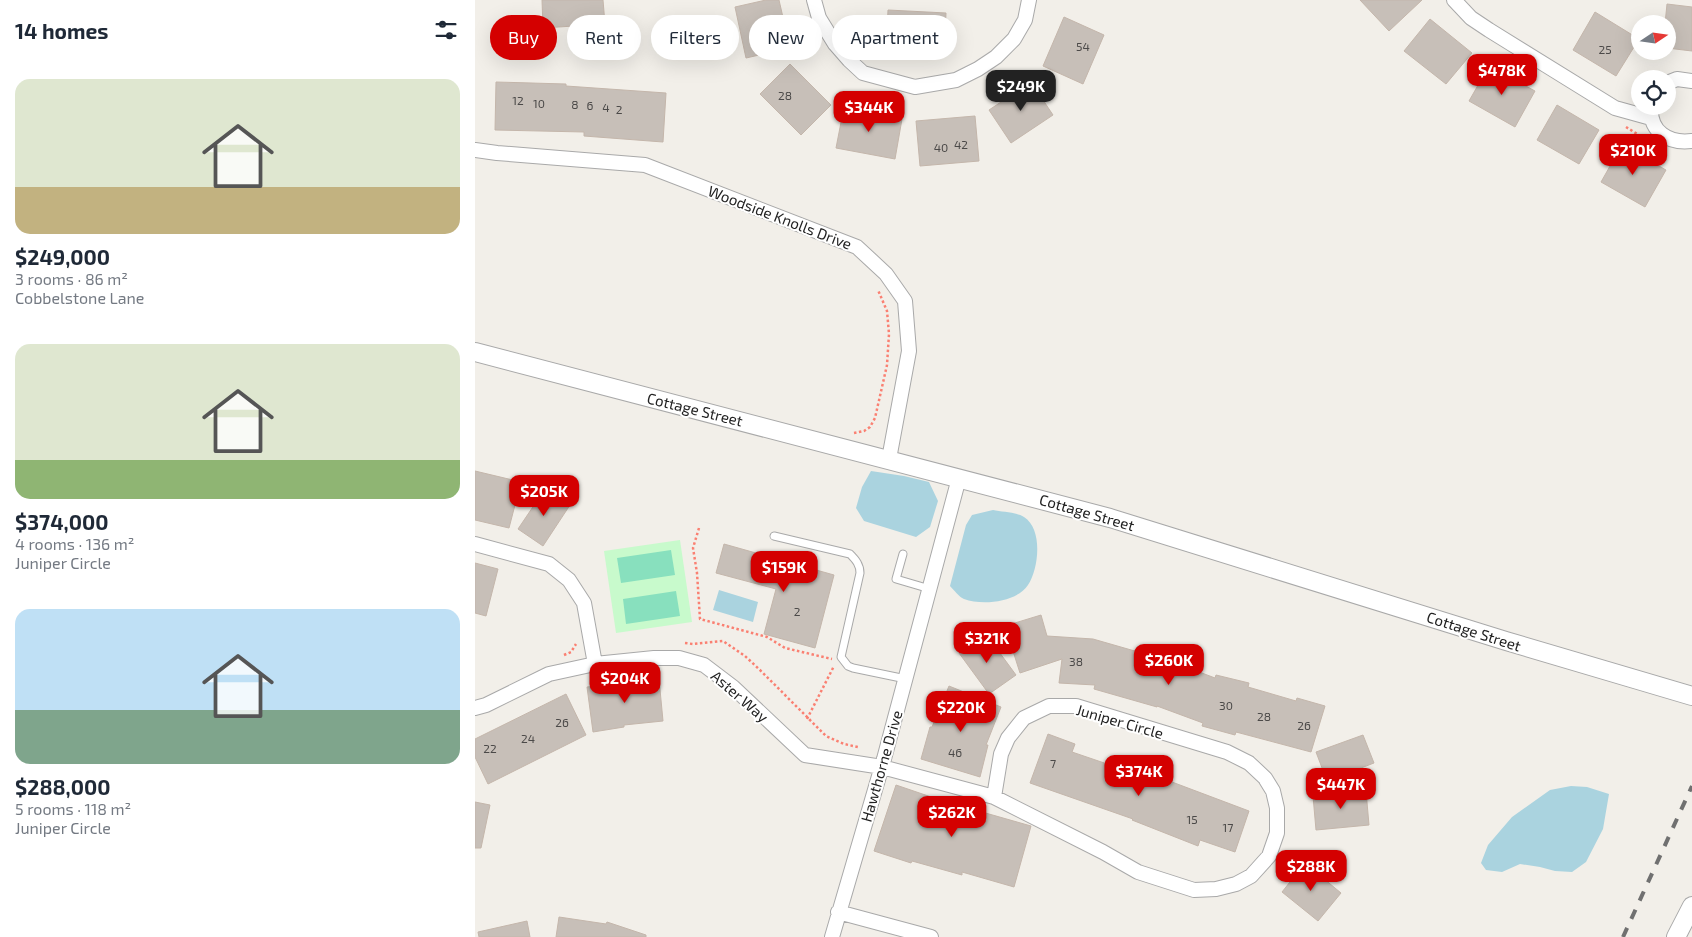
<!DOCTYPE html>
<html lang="en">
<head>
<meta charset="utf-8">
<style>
	body { margin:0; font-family:"Exo 2",sans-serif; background:#f6f6f7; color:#1f2937; height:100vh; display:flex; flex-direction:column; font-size:19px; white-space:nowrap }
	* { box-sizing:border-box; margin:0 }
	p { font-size:16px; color:#747a83 }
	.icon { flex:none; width:28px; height:28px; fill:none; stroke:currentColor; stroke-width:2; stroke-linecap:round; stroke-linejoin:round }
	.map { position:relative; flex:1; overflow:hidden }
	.sheet { display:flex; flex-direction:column; background:#fff; width:475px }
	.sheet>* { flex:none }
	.top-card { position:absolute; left:15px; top:15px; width:475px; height:45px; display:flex; gap:10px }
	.needle { width:32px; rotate:77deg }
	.controls { position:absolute; left:1156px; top:15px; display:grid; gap:10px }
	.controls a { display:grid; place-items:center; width:45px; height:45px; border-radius:50%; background:#fff; box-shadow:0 5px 20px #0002; font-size:25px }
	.price { position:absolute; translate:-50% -42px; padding:0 11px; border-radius:10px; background:#d40000; color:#fff; font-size:16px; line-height:32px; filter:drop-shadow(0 1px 2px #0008) }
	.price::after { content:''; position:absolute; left:50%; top:30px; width:15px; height:11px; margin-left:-8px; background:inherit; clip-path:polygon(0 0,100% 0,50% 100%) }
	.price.selected { background:#222; color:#fff }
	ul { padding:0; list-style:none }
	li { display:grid; align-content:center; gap:10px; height:265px; padding:0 15px }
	li span { display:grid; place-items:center; height:155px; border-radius:15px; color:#555 }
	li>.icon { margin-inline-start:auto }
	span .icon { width:90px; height:90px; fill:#fffc; stroke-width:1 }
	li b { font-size:21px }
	h2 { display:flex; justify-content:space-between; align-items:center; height:60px; padding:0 15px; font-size:21px }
	.pill { padding:0 18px; border-radius:22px; background:#fff; box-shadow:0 5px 20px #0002; font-size:18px; line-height:45px }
	.pill.selected { background:#d40000; color:#fff }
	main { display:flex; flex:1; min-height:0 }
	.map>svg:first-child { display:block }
</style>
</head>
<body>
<main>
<section class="sheet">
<h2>14 homes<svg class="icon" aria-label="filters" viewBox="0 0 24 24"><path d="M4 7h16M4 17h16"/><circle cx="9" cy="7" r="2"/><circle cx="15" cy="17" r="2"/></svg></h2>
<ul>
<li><span style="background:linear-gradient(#dfe7d0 70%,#c2b280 0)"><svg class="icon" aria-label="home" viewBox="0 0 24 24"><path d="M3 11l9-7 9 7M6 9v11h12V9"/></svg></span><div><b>$249,000</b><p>3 rooms · 86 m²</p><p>Cobbelstone Lane</p></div></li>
<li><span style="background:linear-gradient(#dfe7d0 75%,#8fb573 0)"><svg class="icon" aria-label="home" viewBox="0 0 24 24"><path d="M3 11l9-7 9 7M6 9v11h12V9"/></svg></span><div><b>$374,000</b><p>4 rooms · 136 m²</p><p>Juniper Circle</p></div></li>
<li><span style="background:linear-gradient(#bfe0f5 65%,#7fa58c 0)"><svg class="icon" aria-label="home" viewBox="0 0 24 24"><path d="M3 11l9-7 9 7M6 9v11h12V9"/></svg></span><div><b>$288,000</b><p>5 rooms · 118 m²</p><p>Juniper Circle</p></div></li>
</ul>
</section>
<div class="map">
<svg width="1217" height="937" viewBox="0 0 1217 937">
	<rect width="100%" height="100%" fill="#f2efe9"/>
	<path fill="#c8facc" d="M 205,540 L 217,622 L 141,633 L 129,551 Z"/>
	<path fill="#88e0be" d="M 196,550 L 200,575 L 146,583 L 142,558 Z
		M 201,591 L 205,616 L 151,624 L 148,599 Z"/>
	<path fill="#aad3df" d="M 396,471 L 429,476 L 454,482 L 463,501 L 455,527 L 441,537 L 389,521 L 381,508 L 387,487 Z
		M 518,510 C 527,512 541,512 549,517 C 568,529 564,568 553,585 C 542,602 508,606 489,599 C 484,597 479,590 475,586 L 491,525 L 497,515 Z
		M 244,590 L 283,602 L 278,622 L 238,610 Z
		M 1096,786 L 1112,787 L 1134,794 L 1128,829 L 1111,862 L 1097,872 L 1080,871 L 1065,867 L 1045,864 L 1027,872 L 1011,870 L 1006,863 L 1013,845 L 1037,817 L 1075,790 Z"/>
	<path fill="#c7bfb8" stroke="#c4b6ab" d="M 67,0 L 128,0 L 130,24 L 68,28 Z
		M 291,0 L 304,0 L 315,48 L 271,58 L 260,7 Z
		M 885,0 L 947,0 L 914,31 Z
		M 1192,4 L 1217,7 L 1217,51 L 1192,48 L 1192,24 L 1190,24 Z
		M 413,10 L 471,13 L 469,56 L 411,53 Z
		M 1120,12 L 1164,39 L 1141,76 L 1098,50 Z
		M 589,17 L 629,35 L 608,84 L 568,66 Z
		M 955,19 L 997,53 L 971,84 L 929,51 Z
		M 315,64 L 356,105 L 326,135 L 285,94 Z
		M 1014,66 L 1060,91 L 1040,127 L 994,101 Z
		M 21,82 L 91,84 L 91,86 L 191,93 L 188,142 L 109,136 L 109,132 L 20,130 Z
		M 556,82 L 578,115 L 536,143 L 514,110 Z
		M 1082,105 L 1124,130 L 1104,164 L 1062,140 Z
		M 369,107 L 427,119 L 420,159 L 361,148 Z
		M 500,116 L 504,161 L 445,166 L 441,121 Z
		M 1147,145 L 1191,170 L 1170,207 L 1126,182 Z
		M 0,471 L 46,482 L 34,528 L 0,520 Z
		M 70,489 L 95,505 L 68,546 L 43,529 Z
		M 249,544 L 359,575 L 340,648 L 289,634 L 301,589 L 241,573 Z
		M 0,563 L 23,569 L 11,616 L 0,613 Z
		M 566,615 L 572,636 L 618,639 L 698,662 L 740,678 L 741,675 L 774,683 L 773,687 L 821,701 L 822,698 L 850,706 L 836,752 L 761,732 L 760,735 L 727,726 L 728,723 L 682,706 L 682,707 L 619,689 L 620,685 L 584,683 L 587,659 L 545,673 L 530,626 Z
		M 511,634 L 541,675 L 514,694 L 484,653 Z
		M 184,679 L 188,721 L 149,725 L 149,727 L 118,732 L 112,687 Z
		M 474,686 L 526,707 L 511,745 L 513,745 L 505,777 L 446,759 L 455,727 L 457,727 Z
		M 91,694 L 111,735 L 13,784 L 0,757 L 0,739 Z
		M 573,734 L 600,744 L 597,752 L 688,783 L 689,779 L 774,811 L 760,852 L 725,840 L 723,846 L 657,820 L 658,819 L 555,783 Z
		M 888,735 L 899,763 L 852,781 L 841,752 Z
		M 421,785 L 465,800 L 556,826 L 539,887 L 487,872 L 487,875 L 437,861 L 436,863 L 399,851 Z
		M 891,791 L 894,825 L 841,830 L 838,796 Z
		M 0,802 L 15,805 L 6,848 L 0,848 Z
		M 830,863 L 866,893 L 843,921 L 807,892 Z
		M 84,917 L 131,924 L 132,922 L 171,935 L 171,937 L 81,937 Z
		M 52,921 L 55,937 L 4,937 L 3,932 Z"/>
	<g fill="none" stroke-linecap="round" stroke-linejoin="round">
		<defs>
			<path id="service" d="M 299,536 L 375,554 C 381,560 385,565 385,573 L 366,657 L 373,666 L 378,668 L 431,679
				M 428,554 L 421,579 L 455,589"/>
			<path id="minor" d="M 339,0 L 344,18 L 360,44 L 374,60 L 388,73 L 440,87 L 481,80 L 503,69 L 521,57 L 539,39 L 550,20 L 554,0
				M 979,0 L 996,18 L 1014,30 L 1140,108 L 1176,118
				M 1192,83 L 1202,79 L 1217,81
				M 1176,106 C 1174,132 1194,144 1217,141
				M 0,150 L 22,153 L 170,165 L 382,247 L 411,274 L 430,301 L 434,351 L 414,459
				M 0,544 L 74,564 L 94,580 L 109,603 L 120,664
				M 0,708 L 11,705 L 74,674 L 120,664 L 179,658 L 204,658 L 229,665 L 258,687 L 330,755 L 407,767 L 519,797 L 628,852 L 663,872 L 719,890 L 741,889 L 761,884 L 776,876 L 794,856 L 802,833 L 802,808 L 798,791 L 790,778 L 774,763 L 752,752 L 601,706 L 574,706 L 549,718 L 533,738 L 526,754 L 519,797
				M 363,912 L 456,937
				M 357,937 L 409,759 L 484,478"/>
			<path id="tertiary" d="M 0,352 L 635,518 L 1031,641 L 1217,696
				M 1201,937 L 1217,906"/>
		</defs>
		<use href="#service" stroke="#a9a9a9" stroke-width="9"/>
		<use href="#minor" stroke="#a9a9a9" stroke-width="16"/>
		<use href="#tertiary" stroke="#a9a9a9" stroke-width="20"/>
		<path stroke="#fa8072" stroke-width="2.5" stroke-dasharray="2.5 2.5" stroke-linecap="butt" d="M 1151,127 L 1170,139
			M 379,433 L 389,431 L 395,427 L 400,418 L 412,365 L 414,334 L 412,311 L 403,290
			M 224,528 L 218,548 L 222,573 L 225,619 L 292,637 L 310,648 L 357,659
			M 210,643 L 218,644 L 248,641 L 270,656 L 285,670 L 351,736 L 369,744 L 383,747
			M 89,655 L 96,652 L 101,644
			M 332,719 L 359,666"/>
		<use href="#service" stroke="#fff" stroke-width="7"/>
		<use href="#minor" stroke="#fff" stroke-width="14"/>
		<use href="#tertiary" stroke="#fff" stroke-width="18"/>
		<path stroke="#707070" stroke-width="4" stroke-dasharray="10 10" stroke-linecap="butt" d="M 1148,937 L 1217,786"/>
	</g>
	<g text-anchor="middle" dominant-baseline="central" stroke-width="4" stroke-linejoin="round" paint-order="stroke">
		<g font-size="12" fill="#4b4948">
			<text x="608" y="46">54</text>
			<text x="1130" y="49">25</text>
			<text x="310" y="95">28</text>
			<text x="43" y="100">12</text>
			<text x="64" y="103">10</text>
			<text x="100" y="104">8</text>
			<text x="115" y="105">6</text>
			<text x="131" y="107">4</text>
			<text x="144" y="109">2</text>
			<text x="486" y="144">42</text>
			<text x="466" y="147">40</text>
			<text x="322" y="611">2</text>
			<text x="601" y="661">38</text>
			<text x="751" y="705">30</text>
			<text x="789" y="716">28</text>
			<text x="87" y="722">26</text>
			<text x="829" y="725">26</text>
			<text x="53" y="738">24</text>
			<text x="15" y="748">22</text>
			<text x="480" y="752">46</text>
			<text x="578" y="763">7</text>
			<text x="717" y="819">15</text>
			<text x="753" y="827">17</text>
		</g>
		<g font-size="15" fill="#222" stroke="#fff">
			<text transform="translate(305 217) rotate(21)">Woodside Knolls Drive</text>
			<text transform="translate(220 409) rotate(14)">Cottage Street</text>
			<text transform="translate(612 512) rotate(16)">Cottage Street</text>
			<text transform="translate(999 631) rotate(18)">Cottage Street</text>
			<text transform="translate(265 696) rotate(41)">Aster Way</text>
			<text transform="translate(645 721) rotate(16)">Juniper Circle</text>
			<text transform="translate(406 766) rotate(-74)">Hawthorne Drive</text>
		</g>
	</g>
</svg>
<div class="controls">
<a><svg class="needle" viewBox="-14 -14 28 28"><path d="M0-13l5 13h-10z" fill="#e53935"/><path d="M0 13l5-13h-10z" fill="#747a83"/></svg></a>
<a><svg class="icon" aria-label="locate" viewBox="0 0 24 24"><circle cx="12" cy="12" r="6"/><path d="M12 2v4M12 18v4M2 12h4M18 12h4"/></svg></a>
</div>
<b class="price" style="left:1027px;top:96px">$478K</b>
<b class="price selected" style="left:546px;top:112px">$249K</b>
<b class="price" style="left:394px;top:133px">$344K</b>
<b class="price" style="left:1158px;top:176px">$210K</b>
<b class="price" style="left:69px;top:517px">$205K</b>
<b class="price" style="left:309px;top:593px">$159K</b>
<b class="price" style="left:512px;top:664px">$321K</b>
<b class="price" style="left:694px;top:686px">$260K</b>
<b class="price" style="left:150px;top:704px">$204K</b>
<b class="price" style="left:486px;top:733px">$220K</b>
<b class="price" style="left:664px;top:797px">$374K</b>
<b class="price" style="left:866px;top:810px">$447K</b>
<b class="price" style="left:477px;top:838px">$262K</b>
<b class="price" style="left:836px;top:892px">$288K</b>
<div class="top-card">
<a class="pill selected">Buy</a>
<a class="pill">Rent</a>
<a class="pill">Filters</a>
<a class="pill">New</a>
<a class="pill">Apartment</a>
</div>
</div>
</main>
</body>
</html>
